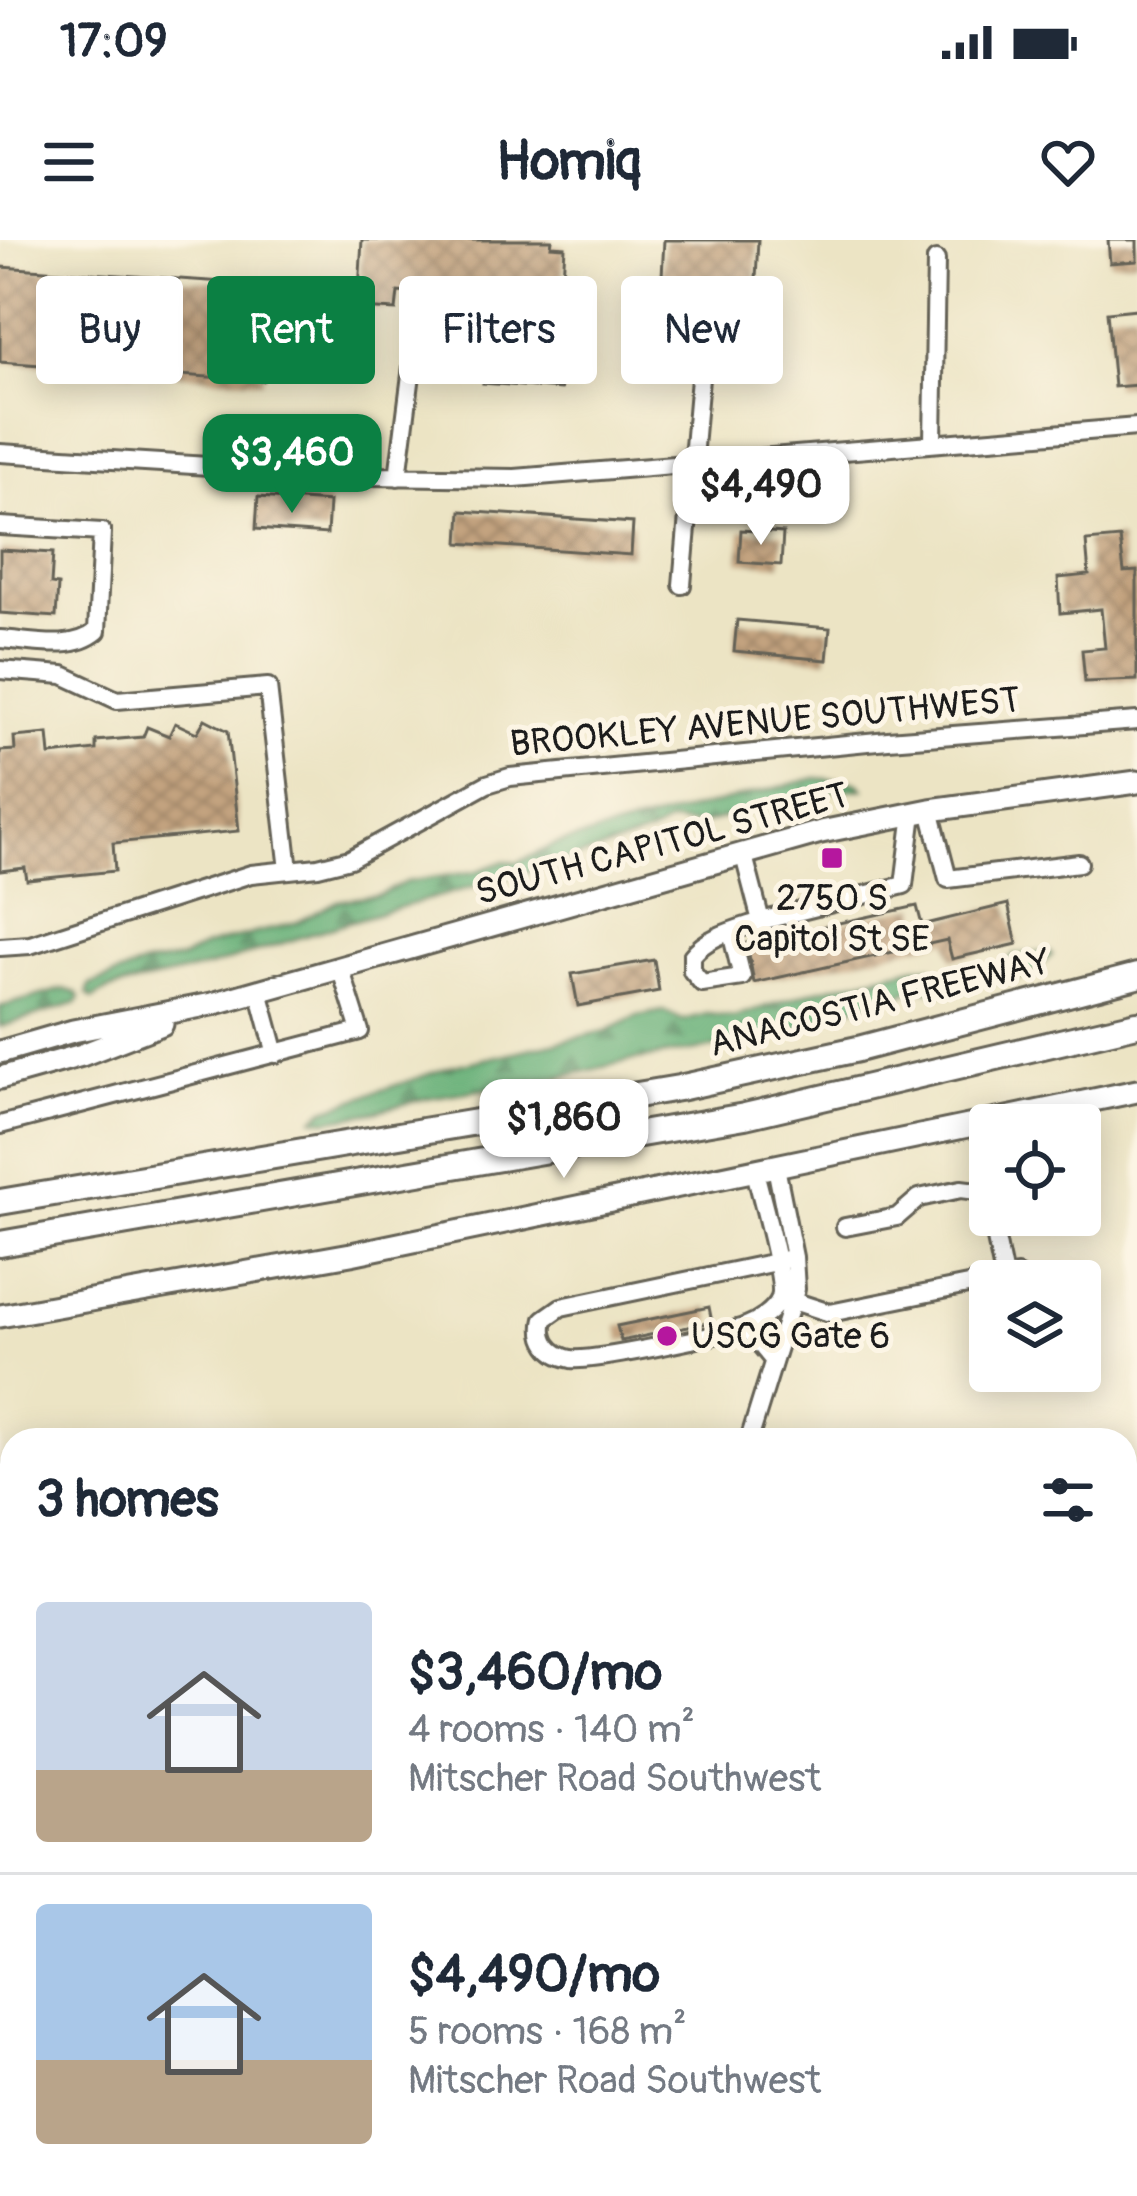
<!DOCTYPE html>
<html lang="en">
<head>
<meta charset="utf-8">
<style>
	body { margin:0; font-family:Pangolin,sans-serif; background:#f6f6f7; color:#1f2937; height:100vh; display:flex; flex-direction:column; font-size:45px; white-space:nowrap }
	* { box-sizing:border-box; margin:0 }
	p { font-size:39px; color:#747a83 }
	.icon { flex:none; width:66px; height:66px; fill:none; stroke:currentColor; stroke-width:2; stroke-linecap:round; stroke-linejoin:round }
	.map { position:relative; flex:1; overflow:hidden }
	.sheet { position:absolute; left:0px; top:1188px; width:1137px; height:768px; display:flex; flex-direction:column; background:#fff; border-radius:36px 36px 0 0; box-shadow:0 6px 30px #0003 }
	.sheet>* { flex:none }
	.guide { position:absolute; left:36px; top:36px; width:1065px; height:108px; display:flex; gap:24px }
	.tools { position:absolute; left:969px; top:864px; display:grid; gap:24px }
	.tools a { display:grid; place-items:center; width:132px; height:132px; border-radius:12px; background:#fff; box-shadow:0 6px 30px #0003; font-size:60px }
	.price { position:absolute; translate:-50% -102px; padding:0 27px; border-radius:24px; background:#fff; color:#222; font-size:39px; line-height:78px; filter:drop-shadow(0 3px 6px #0008) }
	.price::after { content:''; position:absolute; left:50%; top:72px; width:36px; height:27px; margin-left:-18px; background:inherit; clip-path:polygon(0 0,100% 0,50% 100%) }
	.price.selected { background:#0b8043; color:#fff }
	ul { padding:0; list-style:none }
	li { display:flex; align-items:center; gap:36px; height:300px; padding:0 36px }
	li+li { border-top:3px solid #e0e1e3 }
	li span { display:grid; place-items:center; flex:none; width:336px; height:240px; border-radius:12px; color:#555 }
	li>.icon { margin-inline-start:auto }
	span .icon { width:144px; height:144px; fill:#fffc; stroke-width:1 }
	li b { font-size:51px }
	h2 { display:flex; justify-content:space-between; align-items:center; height:144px; padding:0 36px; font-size:51px }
	.tag { padding:0 42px; border-radius:12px; background:#fff; box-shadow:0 6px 30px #0003; font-size:42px; line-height:108px }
	.tag.selected { background:#0b8043; color:#fff }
	.status { display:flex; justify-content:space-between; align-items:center; height:84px; padding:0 60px; background:#fff; direction:ltr }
	.status svg { height:33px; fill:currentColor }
	header { display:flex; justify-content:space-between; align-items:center; height:156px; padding:0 36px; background:#fff; font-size:54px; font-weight:700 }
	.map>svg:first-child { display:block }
</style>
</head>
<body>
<div class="status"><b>17:09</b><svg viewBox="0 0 49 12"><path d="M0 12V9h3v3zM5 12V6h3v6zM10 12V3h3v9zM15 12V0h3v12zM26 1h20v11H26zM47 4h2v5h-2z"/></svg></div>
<header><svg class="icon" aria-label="menu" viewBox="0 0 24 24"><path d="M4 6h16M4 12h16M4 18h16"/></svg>Homiq<svg class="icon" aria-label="heart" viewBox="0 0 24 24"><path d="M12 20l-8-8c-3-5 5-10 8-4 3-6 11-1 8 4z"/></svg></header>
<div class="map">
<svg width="1137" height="1956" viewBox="0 0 1137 1956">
	<defs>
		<pattern id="forest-firs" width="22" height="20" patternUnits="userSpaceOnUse" patternTransform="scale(3)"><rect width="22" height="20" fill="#68b078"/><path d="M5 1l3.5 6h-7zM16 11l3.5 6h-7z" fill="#558e62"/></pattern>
		<pattern id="cemetery-stones" width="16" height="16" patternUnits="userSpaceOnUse" patternTransform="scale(3)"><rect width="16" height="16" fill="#81cd8c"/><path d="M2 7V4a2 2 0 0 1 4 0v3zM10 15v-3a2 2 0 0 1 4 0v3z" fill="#6faf78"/></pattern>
		<pattern id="building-cross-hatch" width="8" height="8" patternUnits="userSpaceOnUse" patternTransform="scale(3)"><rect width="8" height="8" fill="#c3a37f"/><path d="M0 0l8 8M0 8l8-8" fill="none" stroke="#9e8467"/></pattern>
	</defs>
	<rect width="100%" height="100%" fill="#fcf5e5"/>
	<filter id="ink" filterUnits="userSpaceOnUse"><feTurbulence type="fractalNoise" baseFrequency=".00833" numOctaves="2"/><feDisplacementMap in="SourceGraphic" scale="24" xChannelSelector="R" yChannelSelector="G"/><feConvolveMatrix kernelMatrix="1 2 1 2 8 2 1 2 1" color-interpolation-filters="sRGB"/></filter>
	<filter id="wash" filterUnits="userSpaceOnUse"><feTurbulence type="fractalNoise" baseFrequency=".004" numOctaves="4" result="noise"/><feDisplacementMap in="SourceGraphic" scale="48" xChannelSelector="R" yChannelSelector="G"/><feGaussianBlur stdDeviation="2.7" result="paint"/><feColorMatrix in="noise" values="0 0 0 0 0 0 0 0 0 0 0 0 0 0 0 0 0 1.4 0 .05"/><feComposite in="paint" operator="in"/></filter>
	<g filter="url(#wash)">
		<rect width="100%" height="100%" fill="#ece4c4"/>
		<path fill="url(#forest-firs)" stroke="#42664a" stroke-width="3" d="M 816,538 L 857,542 L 863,548 L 816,552 L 699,585 L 669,583 L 650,594 L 596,612 L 348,682 L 209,727 L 108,750 L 93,759 L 87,754 L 90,745 L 145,725 L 181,719 L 206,706 L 298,682 L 338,661 L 380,655 L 406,642 L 478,631 L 505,621 L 517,623 L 556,604 Z
			M 1049,712 L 1052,715 C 1040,727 1027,736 1010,742 C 999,737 990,744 979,740 C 949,760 946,751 914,747 L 902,754 L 876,757 L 862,766 L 844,767 L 806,786 L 754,801 L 628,821 L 557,838 L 427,858 L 374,872 L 327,880 L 314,878 L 325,869 L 450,827 L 606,791 L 638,776 L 663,771 L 683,780 L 707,774 L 734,777 L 813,751 L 915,727 L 932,726 L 947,735 L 970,730 L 995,733 L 1014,715 Z
			M 63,749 L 77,753 L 80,758 L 77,763 L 0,787 L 0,767 Z"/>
		<path fill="url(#cemetery-stones)" stroke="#4e7454" stroke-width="3" d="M 0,1225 L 12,1232 L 12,1345 L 0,1334 Z"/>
		<g id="blocks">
			<path fill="url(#building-cross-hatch)" d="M 362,0 L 552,0 L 551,6 L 565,7 L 560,82 L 459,75 L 460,56 L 398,52 L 396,70 L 358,68 Z
				M 664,0 L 758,0 L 754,78 L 660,73 Z
				M 1108,0 L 1137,0 L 1137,21 L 1110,23 Z
				M 0,27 L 269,45 L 263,141 L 0,122 Z
				M 1137,69 L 1137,145 L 1114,147 L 1107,72 Z
				M 485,102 L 564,107 L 561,149 L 483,143 Z
				M 258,257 L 329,262 L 327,294 L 256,289 Z
				M 461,271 L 633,283 L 631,315 L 459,303 Z
				M 741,290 L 783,293 L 781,325 L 739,322 Z
				M 1120,298 L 1124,332 L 1137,331 L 1137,440 L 1085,442 L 1082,410 L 1105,408 L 1101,369 L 1060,373 L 1058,338 L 1089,335 L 1086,301 Z
				M 0,310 L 53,313 L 51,344 L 58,345 L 56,377 L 0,373 Z
				M 737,380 L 830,388 L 827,420 L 734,411 Z
				M 205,479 L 228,491 L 239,591 L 113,603 L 115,631 L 27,640 L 25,628 L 0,631 L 0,511 L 15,510 L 14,497 L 48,494 L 50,515 L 96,510 L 96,501 L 143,497 L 147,487 L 169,496 L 175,483 L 197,493 Z
				M 1008,664 L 1017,704 L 952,719 L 947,700 L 754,743 L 747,703 L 917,666 L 922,685 Z
				M 654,720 L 659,751 L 578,766 L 572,734 Z
				M 709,1067 L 712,1082 L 621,1101 L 617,1086 Z"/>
		</g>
	</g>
	<g filter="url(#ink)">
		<use href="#blocks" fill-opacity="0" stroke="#656257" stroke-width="3"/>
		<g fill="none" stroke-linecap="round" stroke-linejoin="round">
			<defs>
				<path id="minor" d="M 933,201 L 936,20
					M 0,213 L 370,236 L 515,238 L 1137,187
					M 398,237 L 417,87
					M 0,286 L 102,292 L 97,391 C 72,412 32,401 0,399
					M 682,345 L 704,92
					M 0,430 L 63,435 L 117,460 L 268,447 L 289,630
					M 930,570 L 948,639 L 1079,623
					M 743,612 L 761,681
					M 731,692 L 742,737 L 702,743 L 692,731 L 692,716 C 707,696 738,689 761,681 L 904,645 L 913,573
					M 0,707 L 30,705 L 251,634 L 318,627 L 350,619 L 487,544 L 510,537 L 888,500 L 1137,481
					M 259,751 L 276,814
					M 0,885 L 360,791 L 340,727
					M 755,931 C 760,954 786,1041 780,1058 C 775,1071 757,1082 744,1087 C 720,1095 592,1122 571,1119 C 550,1115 539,1099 544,1079 L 561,1067 L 776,1022 L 794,1017
					M 991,975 L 1004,1037
					M 845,987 L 897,977 L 919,958 L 961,949 L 977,951 L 990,972
					M 787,1059 L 830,1073 L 1017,1035
					M 745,1086 L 773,1120
					M 749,1200 L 796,1049 L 794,1017 L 776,927
					M 549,1944 L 606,1948 L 646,1956
					M 0,1949 L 12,1935
					M 1039,1956 L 1045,1944"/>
				<path id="major" d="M 0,812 L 73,791 L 212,764 L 821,592 L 930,570 L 1137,542
					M 0,838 L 82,815 L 162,784
					M 0,1076 L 351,1014 L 1137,851"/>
				<path id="highway" d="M 0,962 L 679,848 L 858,809 L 1137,736
					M 0,1004 L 745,876 L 1137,784"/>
			</defs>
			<use href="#minor" stroke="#656257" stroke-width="22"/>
			<use href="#major" stroke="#656257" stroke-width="27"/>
			<use href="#highway" stroke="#656257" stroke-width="30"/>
			<use href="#minor" stroke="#fff" stroke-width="16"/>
			<use href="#major" stroke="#fff" stroke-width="21"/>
			<use href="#highway" stroke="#fff" stroke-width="24"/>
		</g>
	</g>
	<g fill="#b5179e" stroke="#fcf5e5" stroke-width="4.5">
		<rect x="820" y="606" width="24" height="24" rx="6"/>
		<circle cx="667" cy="1096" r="12"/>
	</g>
	<g text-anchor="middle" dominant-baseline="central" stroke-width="10" stroke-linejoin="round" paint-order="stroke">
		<g font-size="36" fill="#1c1c1c" stroke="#fcf5e5">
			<text transform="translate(765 482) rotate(-5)">BROOKLEY AVENUE SOUTHWEST</text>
			<text transform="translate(662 604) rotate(-15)">SOUTH CAPITOL STREET</text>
			<text transform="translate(880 763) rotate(-14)">ANACOSTIA FREEWAY</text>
		</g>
		<g font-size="36" fill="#1c1c1c" stroke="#fcf5e5">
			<text x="832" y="658">2750 S<tspan x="832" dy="41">Capitol St SE</tspan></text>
			<text x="691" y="1096" text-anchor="start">USCG Gate 6</text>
		</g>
	</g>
</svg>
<div class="tools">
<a><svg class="icon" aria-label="locate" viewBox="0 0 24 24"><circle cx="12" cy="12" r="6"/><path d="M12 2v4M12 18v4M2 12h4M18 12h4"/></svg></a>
<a><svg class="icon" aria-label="layers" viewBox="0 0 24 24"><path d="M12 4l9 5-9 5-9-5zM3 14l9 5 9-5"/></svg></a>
</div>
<b class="price selected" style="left:292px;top:276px">$3,460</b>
<b class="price" style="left:761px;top:308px">$4,490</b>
<b class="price" style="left:564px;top:941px">$1,860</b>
<div class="guide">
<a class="tag">Buy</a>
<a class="tag selected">Rent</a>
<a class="tag">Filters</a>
<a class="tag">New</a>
</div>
<section class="sheet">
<h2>3 homes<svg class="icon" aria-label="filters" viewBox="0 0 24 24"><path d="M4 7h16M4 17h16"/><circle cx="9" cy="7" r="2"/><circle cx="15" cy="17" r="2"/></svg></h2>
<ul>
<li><span style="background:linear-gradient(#c9d6e8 70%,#b9a48a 0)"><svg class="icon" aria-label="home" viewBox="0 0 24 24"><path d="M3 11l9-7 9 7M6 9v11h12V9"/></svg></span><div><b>$3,460/mo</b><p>4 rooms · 140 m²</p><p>Mitscher Road Southwest</p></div></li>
<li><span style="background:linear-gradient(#a9c7e8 65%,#b9a48a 0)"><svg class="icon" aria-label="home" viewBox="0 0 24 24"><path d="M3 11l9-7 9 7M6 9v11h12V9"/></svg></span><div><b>$4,490/mo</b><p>5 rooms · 168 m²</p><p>Mitscher Road Southwest</p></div></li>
</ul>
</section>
</div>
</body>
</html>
